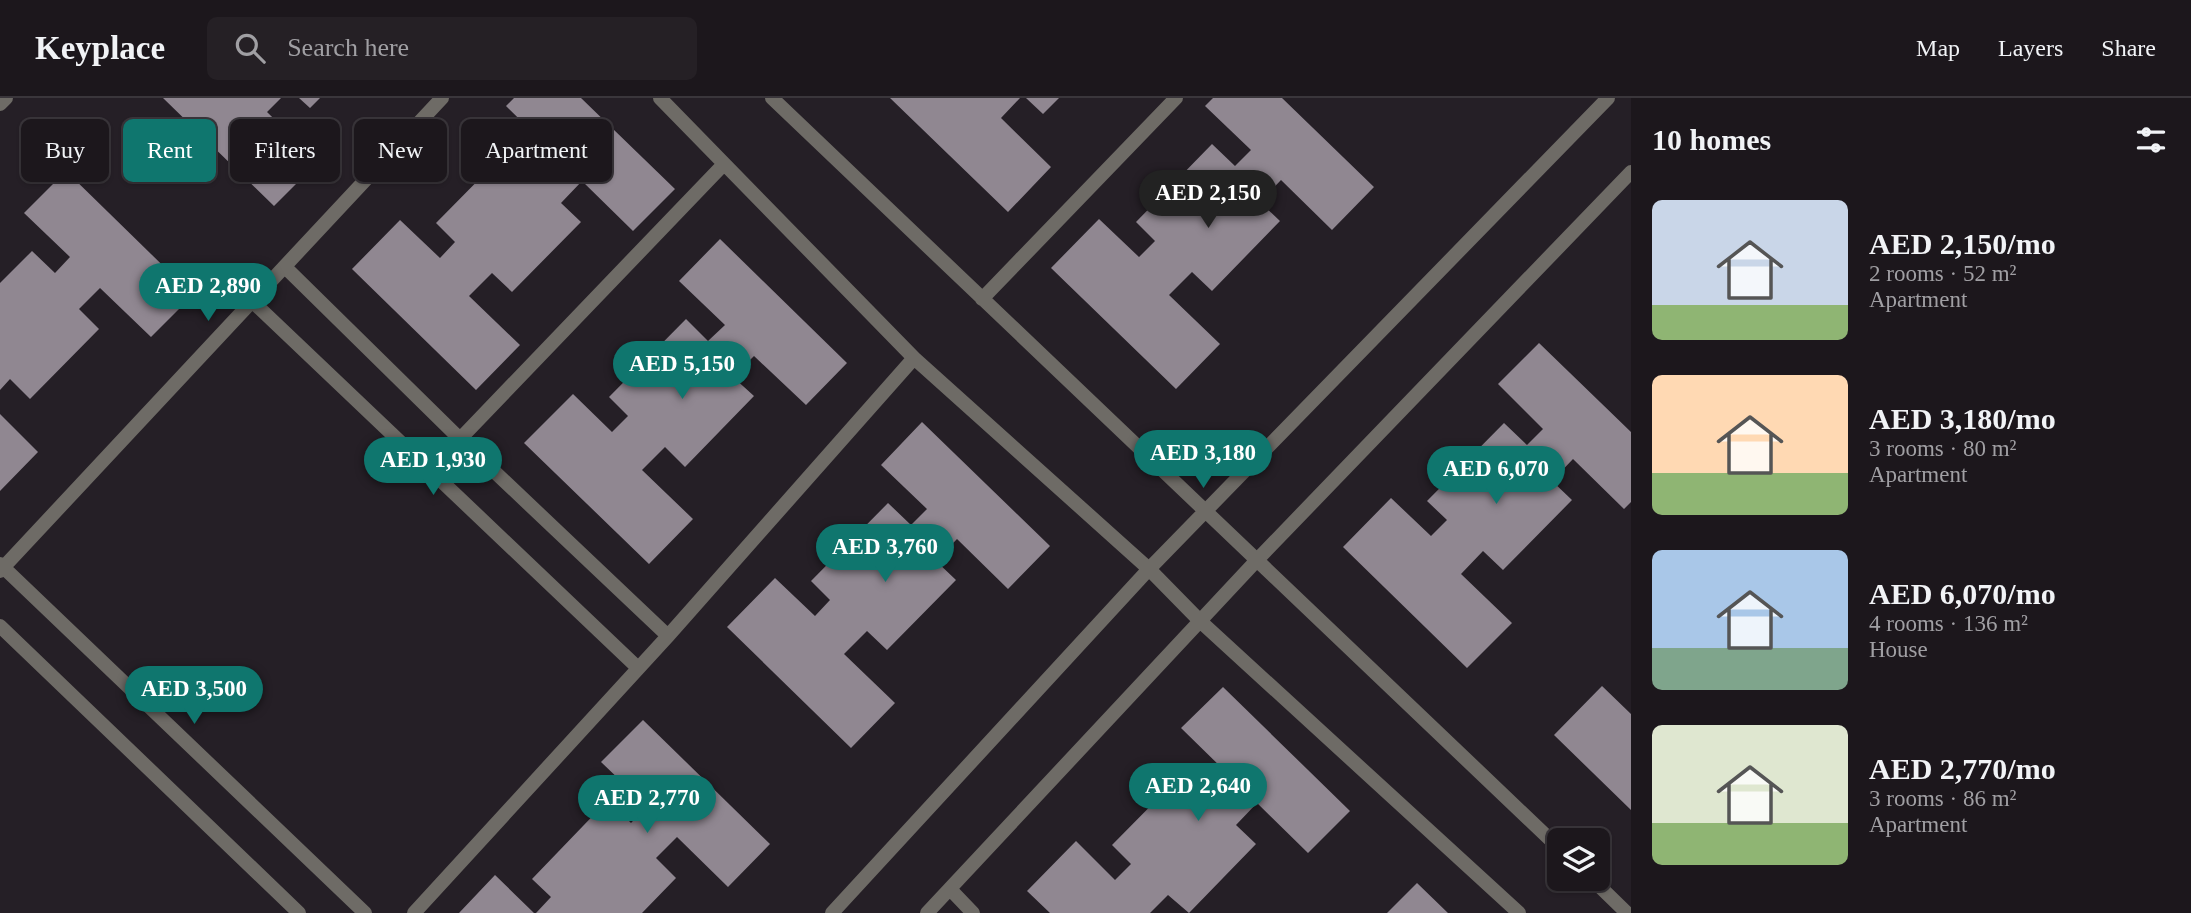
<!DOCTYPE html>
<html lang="en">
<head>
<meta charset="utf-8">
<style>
	body { margin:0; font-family:"Times New Roman",serif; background:#252025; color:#f1f3f6; height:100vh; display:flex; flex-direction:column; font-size:26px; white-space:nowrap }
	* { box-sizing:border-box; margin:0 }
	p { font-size:23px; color:#a09fa3 }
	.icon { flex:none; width:38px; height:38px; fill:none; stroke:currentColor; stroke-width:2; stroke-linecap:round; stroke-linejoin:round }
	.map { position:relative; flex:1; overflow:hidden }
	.details { display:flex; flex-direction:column; background:#1c171c; width:560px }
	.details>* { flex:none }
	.hud { position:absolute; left:21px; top:21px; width:665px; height:63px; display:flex; gap:14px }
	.buttons { position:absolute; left:1547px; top:730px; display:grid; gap:14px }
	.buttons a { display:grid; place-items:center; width:63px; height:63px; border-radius:10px; background:#1c171c; box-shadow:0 2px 5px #0004,0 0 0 2px #3a363b; font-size:35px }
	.price { position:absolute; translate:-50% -60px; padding:0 16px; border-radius:24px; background:#0f766e; color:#fff; font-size:23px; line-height:46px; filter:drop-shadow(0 2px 4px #0008) }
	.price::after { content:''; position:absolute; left:50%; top:42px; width:21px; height:16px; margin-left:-10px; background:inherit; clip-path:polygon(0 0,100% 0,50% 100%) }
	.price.selected { background:#222; color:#fff }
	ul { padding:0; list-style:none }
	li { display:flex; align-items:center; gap:21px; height:175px; padding:0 21px }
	li span { display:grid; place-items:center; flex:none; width:196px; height:140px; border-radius:10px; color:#555 }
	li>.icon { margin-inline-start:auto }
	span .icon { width:84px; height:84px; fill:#fffc; stroke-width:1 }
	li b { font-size:30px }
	h2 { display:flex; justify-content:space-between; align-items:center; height:84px; padding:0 21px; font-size:30px }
	.pill { padding:0 24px; border-radius:10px; background:#1c171c; box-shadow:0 2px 5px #0004,0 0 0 2px #3a363b; font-size:24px; line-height:63px }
	.pill.selected { background:#0f766e; color:#fff }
	header { display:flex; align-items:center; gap:42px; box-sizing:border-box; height:98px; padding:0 35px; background:#1c171c; border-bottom:2px solid #3a363b }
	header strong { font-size:33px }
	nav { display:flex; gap:38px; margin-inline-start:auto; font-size:24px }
	.search { width:490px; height:63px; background:#252025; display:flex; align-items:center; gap:18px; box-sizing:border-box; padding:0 24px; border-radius:10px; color:#a09fa3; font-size:26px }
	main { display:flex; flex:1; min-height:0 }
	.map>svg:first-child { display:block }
</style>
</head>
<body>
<header>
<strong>Keyplace</strong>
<div class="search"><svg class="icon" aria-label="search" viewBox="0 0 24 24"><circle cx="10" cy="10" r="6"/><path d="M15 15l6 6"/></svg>Search here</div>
<nav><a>Map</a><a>Layers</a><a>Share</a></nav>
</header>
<main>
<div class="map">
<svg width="1631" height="815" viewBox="0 0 1631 815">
	<rect width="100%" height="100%" fill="#251f26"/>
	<path fill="#908791" d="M 163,0 L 281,0 L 267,14 L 318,64 L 274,108 Z
		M 299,0 L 320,0 L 310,10 Z
		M 514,0 L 581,0 L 675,91 L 633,133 L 582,83 L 561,105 L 581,124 L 512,194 L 492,175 L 469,198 L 520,247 L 476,292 L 352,171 L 400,122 L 440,160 L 455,144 L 436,125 L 513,47 L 536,69 L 552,53 L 506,8 Z
		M 890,0 L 1020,0 L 1001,20 L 1051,69 L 1008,114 Z
		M 1026,0 L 1059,0 L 1043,16 Z
		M 1213,0 L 1282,0 L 1374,89 L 1332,132 L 1281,82 L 1260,104 L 1280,123 L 1212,193 L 1192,174 L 1169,197 L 1220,246 L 1176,291 L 1051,170 L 1099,121 L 1139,159 L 1155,143 L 1136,124 L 1212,46 L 1235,68 L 1251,52 L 1205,8 Z
		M 66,73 L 193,197 L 151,239 L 100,190 L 79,211 L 99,231 L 30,301 L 10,281 L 0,292 L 0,185 L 32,153 L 55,175 L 70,159 L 24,115 Z
		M 720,141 L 847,265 L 806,307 L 754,258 L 733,279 L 754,298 L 685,369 L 665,349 L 642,372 L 693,421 L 649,466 L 524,345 L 573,296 L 612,334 L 628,318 L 609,299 L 686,221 L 708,243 L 725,227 L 679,183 Z
		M 1539,245 L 1631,334 L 1631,404 L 1624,411 L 1573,361 L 1552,383 L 1572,402 L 1503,472 L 1483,453 L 1461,476 L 1512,525 L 1467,570 L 1343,449 L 1391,400 L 1431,438 L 1447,422 L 1427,403 L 1504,325 L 1527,347 L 1543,331 L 1498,286 Z
		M 0,316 L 38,354 L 0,393 Z
		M 922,324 L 1050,448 L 1008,491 L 957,441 L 936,463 L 956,482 L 887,552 L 867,533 L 844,556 L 895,605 L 851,650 L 727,529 L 775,480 L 815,518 L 830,502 L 811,483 L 888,405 L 911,427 L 927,411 L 881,367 Z
		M 1602,588 L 1631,616 L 1631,712 L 1554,637 Z
		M 1223,589 L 1350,713 L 1308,755 L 1257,705 L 1236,727 L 1256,746 L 1189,815 L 1168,797 L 1150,815 L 1050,815 L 1027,793 L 1076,743 L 1115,782 L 1131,766 L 1112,747 L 1189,669 L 1211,691 L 1227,675 L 1181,630 Z
		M 643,622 L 770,746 L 728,789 L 677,739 L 656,760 L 676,780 L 642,815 L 536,815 L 551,799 L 532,781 L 608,702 L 631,725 L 647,708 L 601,664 Z
		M 495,777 L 534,815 L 459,815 Z
		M 1417,785 L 1448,815 L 1387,815 Z"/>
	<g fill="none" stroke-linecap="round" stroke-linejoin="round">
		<path stroke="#6e6b66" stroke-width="14" d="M 0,6 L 6,0"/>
		<path stroke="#6e6b66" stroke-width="14" d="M 660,0 L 914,260 L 1149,471 L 1200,523 L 1519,815
			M 772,0 L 1559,750
			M 285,169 L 460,341 L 668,538
			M 982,201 L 1176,0
			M 252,203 L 638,570
			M 460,341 L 723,67
			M 0,466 L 365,815
			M 0,473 L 442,0
			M 0,528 L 299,815
			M 1591,780 L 1627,815
			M 950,791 L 973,815
			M 414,815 L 668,538 L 914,260
			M 832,815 L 1149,471 L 1608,0
			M 927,815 L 1257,462 L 1631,74"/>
	</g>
</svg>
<div class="buttons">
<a><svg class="icon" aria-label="layers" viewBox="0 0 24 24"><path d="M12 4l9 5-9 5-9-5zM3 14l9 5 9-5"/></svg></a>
</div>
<b class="price selected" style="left:1208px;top:132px">AED 2,150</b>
<b class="price" style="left:208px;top:225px">AED 2,890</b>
<b class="price" style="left:682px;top:303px">AED 5,150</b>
<b class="price" style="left:1203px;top:392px">AED 3,180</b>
<b class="price" style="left:433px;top:399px">AED 1,930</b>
<b class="price" style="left:1496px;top:408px">AED 6,070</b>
<b class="price" style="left:885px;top:486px">AED 3,760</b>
<b class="price" style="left:194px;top:628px">AED 3,500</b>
<b class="price" style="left:1198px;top:725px">AED 2,640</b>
<b class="price" style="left:647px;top:737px">AED 2,770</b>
<div class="hud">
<a class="pill">Buy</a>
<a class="pill selected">Rent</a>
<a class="pill">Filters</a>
<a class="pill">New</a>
<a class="pill">Apartment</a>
</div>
</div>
<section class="details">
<h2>10 homes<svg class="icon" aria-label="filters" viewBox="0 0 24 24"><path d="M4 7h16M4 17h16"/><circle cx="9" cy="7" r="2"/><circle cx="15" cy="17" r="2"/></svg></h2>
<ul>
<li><span style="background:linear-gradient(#c9d6e8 75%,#8fb573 0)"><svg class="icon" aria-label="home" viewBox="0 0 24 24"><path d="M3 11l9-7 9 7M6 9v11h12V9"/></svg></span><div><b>AED 2,150/mo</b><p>2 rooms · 52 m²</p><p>Apartment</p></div></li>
<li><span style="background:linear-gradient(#ffd9b3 70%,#8fb573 0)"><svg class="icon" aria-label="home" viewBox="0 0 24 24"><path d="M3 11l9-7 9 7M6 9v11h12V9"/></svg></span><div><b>AED 3,180/mo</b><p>3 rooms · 80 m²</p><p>Apartment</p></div></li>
<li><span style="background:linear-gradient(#a9c7e8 70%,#7fa58c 0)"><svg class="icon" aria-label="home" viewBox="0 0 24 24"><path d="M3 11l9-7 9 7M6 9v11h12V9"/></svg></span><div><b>AED 6,070/mo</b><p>4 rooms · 136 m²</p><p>House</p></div></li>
<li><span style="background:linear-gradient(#dfe7d0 70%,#8fb573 0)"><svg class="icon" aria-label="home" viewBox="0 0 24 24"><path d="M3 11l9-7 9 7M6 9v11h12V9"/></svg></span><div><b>AED 2,770/mo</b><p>3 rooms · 86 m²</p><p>Apartment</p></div></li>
</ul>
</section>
</main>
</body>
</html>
